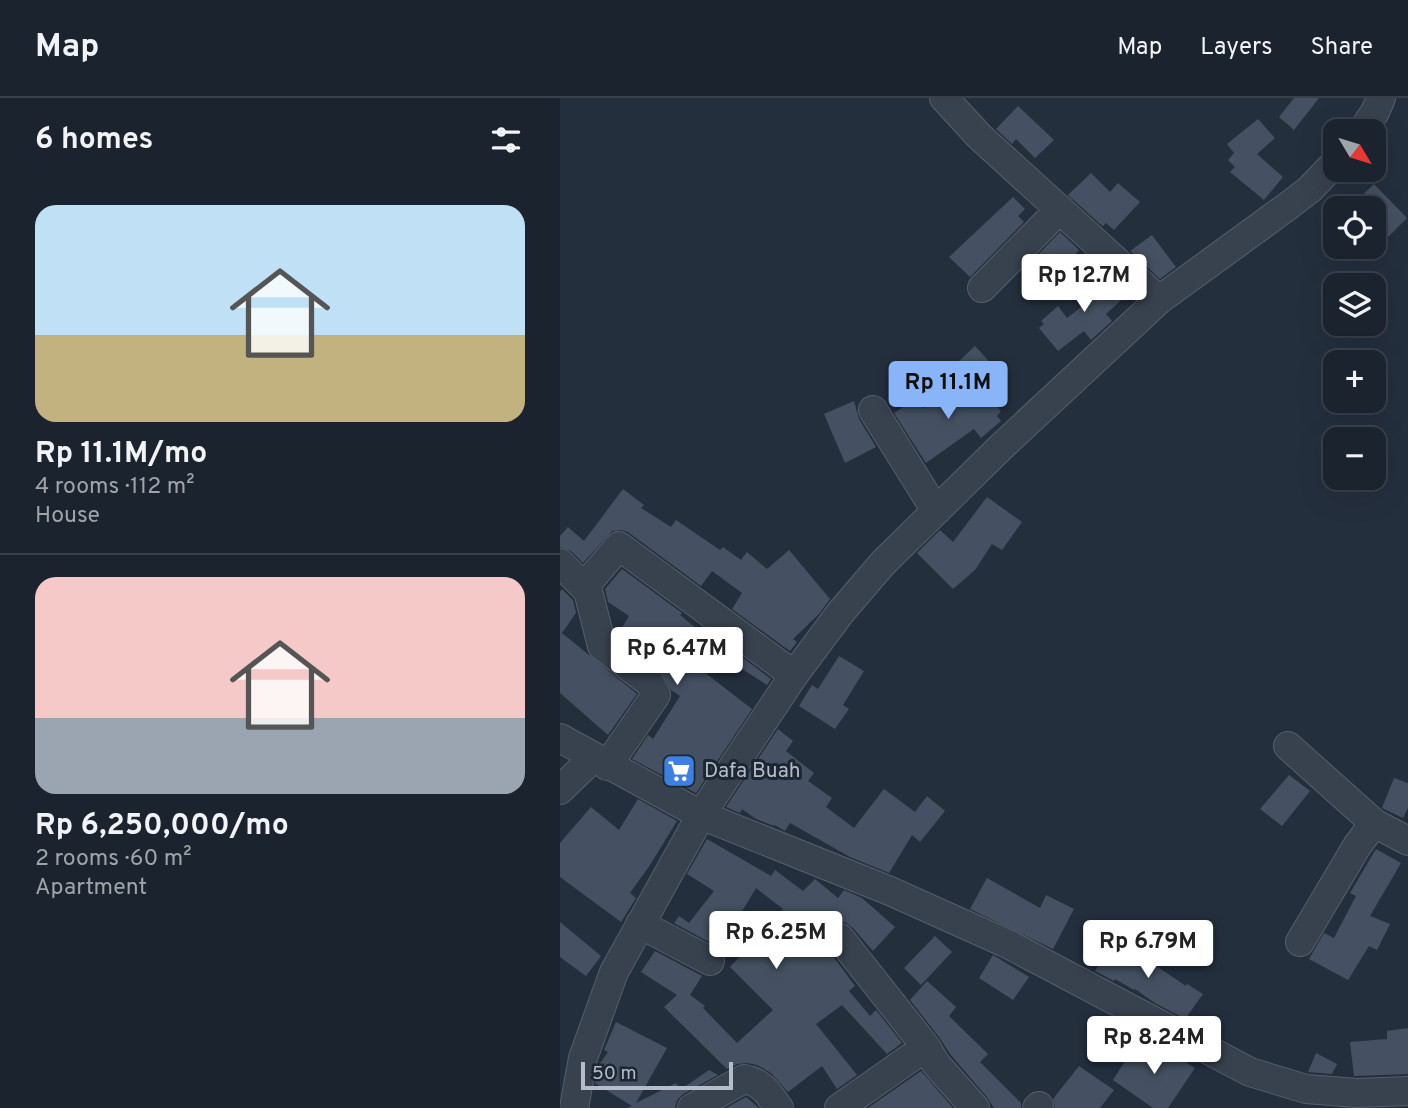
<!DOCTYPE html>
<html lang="en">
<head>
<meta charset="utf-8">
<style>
	body { margin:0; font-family:Overpass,sans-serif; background:#282f3a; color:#f1f3f6; height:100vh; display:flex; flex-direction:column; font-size:26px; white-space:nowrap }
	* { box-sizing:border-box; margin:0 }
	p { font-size:23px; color:#a0a4aa }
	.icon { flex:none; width:38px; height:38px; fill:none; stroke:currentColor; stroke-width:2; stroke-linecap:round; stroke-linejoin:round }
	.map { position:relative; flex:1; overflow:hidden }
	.drawer { display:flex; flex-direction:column; background:#1b232e; width:560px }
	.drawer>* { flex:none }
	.needle { width:46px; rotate:128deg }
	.buttons { position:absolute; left:763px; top:21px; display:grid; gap:14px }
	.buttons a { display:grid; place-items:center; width:63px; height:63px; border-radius:14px; background:#1b232e; box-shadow:0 7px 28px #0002,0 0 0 2px #39404a; font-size:35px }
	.scale { position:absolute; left:21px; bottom:18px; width:152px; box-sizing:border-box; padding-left:7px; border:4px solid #b4bcc9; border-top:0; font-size:19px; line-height:24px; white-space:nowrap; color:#b4bcc9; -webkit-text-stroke:5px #1d2633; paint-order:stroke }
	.price { position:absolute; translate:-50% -60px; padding:0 16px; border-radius:7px; background:#fff; color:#222; font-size:23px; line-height:46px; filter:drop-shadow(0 2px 4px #0008) }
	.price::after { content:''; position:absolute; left:50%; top:42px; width:21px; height:16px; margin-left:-10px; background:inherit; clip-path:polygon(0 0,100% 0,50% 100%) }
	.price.current { background:#8ab4f8; color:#111 }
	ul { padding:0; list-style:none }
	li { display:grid; align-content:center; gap:14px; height:371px; padding:0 35px }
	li+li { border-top:2px solid #39404a }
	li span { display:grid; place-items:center; height:217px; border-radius:21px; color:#555 }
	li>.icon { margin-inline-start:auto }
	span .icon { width:126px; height:126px; fill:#fffc; stroke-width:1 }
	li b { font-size:30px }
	h2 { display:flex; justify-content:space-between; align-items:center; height:84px; padding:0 35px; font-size:30px }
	header { display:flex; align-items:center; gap:42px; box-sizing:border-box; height:98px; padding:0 35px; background:#1b232e; border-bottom:2px solid #39404a }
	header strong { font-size:33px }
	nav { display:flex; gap:38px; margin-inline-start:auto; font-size:24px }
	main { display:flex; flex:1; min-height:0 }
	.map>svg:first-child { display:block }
</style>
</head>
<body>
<header>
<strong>Map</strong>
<nav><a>Map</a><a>Layers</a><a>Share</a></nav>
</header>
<main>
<section class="drawer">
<h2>6 homes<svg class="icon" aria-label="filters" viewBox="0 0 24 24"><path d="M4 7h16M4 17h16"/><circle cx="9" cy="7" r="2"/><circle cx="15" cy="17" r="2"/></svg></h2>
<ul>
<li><span style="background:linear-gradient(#bfe0f5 60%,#c2b280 0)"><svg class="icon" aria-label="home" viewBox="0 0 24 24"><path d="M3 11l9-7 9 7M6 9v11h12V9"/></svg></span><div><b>Rp 11.1M/mo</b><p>4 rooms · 112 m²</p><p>House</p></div></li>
<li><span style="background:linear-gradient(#f6c9c9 65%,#9aa5b1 0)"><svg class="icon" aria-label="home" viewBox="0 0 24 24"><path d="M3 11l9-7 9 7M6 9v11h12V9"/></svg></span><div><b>Rp 6,250,000/mo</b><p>2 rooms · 60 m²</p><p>Apartment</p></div></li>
</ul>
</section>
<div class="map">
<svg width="848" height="1010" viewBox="0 0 848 1010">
	<rect width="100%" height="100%" fill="#242f3e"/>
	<path fill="#455162" d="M 734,0 L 759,0 L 734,32 L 719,19 Z
		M 458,8 L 494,42 L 475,60 L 456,41 L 452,46 L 436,31 Z
		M 698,21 L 715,40 L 697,56 L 723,79 L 704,102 L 670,74 L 675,69 L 668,62 L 674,55 L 667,46 Z
		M 531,75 L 550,94 L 558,85 L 580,104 L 554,132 L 546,125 L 543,128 L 540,126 L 508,97 Z
		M 814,86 L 847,120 L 826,141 L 814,127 L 814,110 L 789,110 Z
		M 453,99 L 465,111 L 458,118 L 464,124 L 410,179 L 389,159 Z
		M 500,134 L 519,152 L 506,167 L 502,162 L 483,187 L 463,172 Z
		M 592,137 L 616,169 L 600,181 L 570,153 Z
		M 543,174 L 568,196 L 546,216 L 552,223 L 531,242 L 524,233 L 498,253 L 479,230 L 484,226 L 481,223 L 498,208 L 507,220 L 534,199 L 524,188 Z
		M 415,248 L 436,271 L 418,287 L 396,266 Z
		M 413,283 L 441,313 L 437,318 L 441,323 L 421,340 L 414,331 L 366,365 L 334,315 L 356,300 L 363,310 L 381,298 L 388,309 Z
		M 294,303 L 299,321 L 316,349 L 285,365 L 264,316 Z
		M 63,391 L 84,407 L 81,410 L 111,429 L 116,422 L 160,452 L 163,449 L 181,462 L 187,454 L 207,471 L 229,452 L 270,501 L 259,516 L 233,541 L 237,544 L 230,553 L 172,511 L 182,495 L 152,473 L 141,488 L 68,434 L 61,432 L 52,433 L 23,465 L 11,453 L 0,449 L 0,438 L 8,429 L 24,443 Z
		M 427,399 L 462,424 L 442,452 L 432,446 L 415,472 L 393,491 L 357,455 L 380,432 L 393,444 Z
		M 62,471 L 122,515 L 120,517 L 143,536 L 126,560 L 192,611 L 136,695 L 72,661 L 88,637 L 93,641 L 120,598 L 111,592 L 100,572 L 57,538 L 69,518 L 48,504 L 45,491 Z
		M 2,491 L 13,502 L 16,515 L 2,535 L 77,596 L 48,637 L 0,595 L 0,494 Z
		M 279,558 L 304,573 L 283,607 L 289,611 L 275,631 L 239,608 L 252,587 L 258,591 Z
		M 182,559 L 211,581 L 207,587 L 176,567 Z
		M 218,631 L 233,643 L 226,653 L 254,675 L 248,683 L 272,700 L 266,709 L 294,730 L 324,691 L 355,714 L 367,698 L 385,713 L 360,744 L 352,737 L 329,775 L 290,759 L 230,725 L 225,733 L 215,727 L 214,728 L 196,721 L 182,711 L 180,715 L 166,709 Z
		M 729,677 L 750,693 L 722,728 L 700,711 Z
		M 834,680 L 848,685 L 848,710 L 843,720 L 822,710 Z
		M 78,701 L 117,723 L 90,767 L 70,795 L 76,800 L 61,824 L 0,779 L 0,745 L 31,709 L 59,732 Z
		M 147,741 L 211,778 L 215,772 L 243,793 L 255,781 L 278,800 L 284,792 L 302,800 L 335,829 L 313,853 L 293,830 L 285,824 L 277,824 L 269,827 L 264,835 L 264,842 L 267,850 L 295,888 L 289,893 L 310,918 L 316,912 L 342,945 L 327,956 L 282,907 L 256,926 L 297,977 L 277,991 L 262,968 L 228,994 L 211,975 L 197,967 L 187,965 L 177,966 L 167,971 L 104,909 L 117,897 L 81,874 L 95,853 L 142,878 L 130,897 L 145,908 L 143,910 L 177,945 L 213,912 L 170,869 L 223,811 L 196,790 L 160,850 L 114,825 L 119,818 L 129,825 L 154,793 L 127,776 Z
		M 816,751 L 841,765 L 810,818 L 830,826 L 817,852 L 809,848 L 788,882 L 749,861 L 764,835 L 774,840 L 796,798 L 790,795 Z
		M 427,780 L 480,810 L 486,797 L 514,811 L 493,851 L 410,811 Z
		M 0,824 L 41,858 L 26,878 L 0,859 Z
		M 375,838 L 392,854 L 361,887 L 344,870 Z
		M 555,840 L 626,888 L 627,886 L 643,896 L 625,921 L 595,905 L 575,891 L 574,892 L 555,881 L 554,883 L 535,873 Z
		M 433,857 L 469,879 L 453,902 L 419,880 Z
		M 367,883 L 396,909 L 389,918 L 428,956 L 420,964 L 461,1005 L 461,1010 L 434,1010 L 427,999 L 390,956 L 379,939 L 350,902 Z
		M 56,924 L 107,950 L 76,1005 L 116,985 L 120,992 L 149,972 L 158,977 L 123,996 L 117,1002 L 115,1010 L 67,1010 L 72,1008 L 35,985 L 38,968 L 48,954 L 44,952 Z
		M 848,930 L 848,976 L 794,978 L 790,944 L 827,941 L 827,933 Z
		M 577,944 L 604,961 L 609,953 L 635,970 L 608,1010 L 593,1010 L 553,982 Z
		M 756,955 L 777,966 L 772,976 L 748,974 Z
		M 519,968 L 554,992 L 540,1010 L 495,1010 L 493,1001 Z
		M 361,973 L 393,1010 L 308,1010 Z
		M 186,999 L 199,1010 L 166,1010 Z"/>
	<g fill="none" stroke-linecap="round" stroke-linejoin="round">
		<defs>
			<path id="minor" d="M 384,0 L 420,39 L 599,202
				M 802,33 L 815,14 L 821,0
				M 422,190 L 500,111
				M 313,312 L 376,413
				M 0,465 L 28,493 L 42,548 L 90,585 L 96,597 L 47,668
				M 24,489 L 59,448 L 234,577
				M 0,640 L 141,717 L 330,793 L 448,846 L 690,974 L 746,991 L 797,995 L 848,993
				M 728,648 L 814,725 L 848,743
				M 0,692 L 33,660
				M 80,826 L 150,863
				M 280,840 L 366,949
				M 740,844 L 797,748 L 814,725
				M 14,1010 L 23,960 L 54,874 L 141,717 L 234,577 L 281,514 L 323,465 L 440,350 L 599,202 L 728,108 L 750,91 L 775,65
				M 132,1010 L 184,981 C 202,984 209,996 219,1010
				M 279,1010 L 366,949 L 376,966 L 415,1010
				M 477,1010 L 479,1008"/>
		</defs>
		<use href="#minor" stroke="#565f6c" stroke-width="30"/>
		<use href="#minor" stroke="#38414e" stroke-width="28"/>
	</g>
	<defs>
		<symbol id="supermarket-square" viewBox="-11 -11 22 22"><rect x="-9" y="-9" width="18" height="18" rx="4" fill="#3f7fe0" stroke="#1d2633"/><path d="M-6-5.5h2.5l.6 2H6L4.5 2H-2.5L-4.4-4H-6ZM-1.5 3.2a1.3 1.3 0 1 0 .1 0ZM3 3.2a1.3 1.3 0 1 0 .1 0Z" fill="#fff"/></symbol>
	</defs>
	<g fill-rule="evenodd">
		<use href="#supermarket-square" x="100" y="654" width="38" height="38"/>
	</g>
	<g text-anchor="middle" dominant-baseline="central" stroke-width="6" stroke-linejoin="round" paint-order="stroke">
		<g font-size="21" fill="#b4bcc9" stroke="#1d2633" text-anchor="start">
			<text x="144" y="673">Dafa Buah</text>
		</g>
	</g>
</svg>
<div class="buttons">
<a><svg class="needle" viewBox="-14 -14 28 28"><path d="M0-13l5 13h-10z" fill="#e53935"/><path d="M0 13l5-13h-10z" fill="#a0a4aa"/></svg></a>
<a><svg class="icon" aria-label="locate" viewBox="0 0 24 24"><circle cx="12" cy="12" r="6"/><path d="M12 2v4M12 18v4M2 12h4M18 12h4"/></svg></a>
<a><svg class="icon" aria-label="layers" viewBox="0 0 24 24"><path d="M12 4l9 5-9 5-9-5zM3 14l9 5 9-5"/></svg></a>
<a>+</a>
<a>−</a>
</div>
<div class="scale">50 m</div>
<b class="price" style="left:524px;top:216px">Rp 12.7M</b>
<b class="price current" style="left:388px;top:323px">Rp 11.1M</b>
<b class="price" style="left:117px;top:589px">Rp 6.47M</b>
<b class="price" style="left:216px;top:873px">Rp 6.25M</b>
<b class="price" style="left:588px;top:882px">Rp 6.79M</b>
<b class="price" style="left:594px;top:978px">Rp 8.24M</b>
</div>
</main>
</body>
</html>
